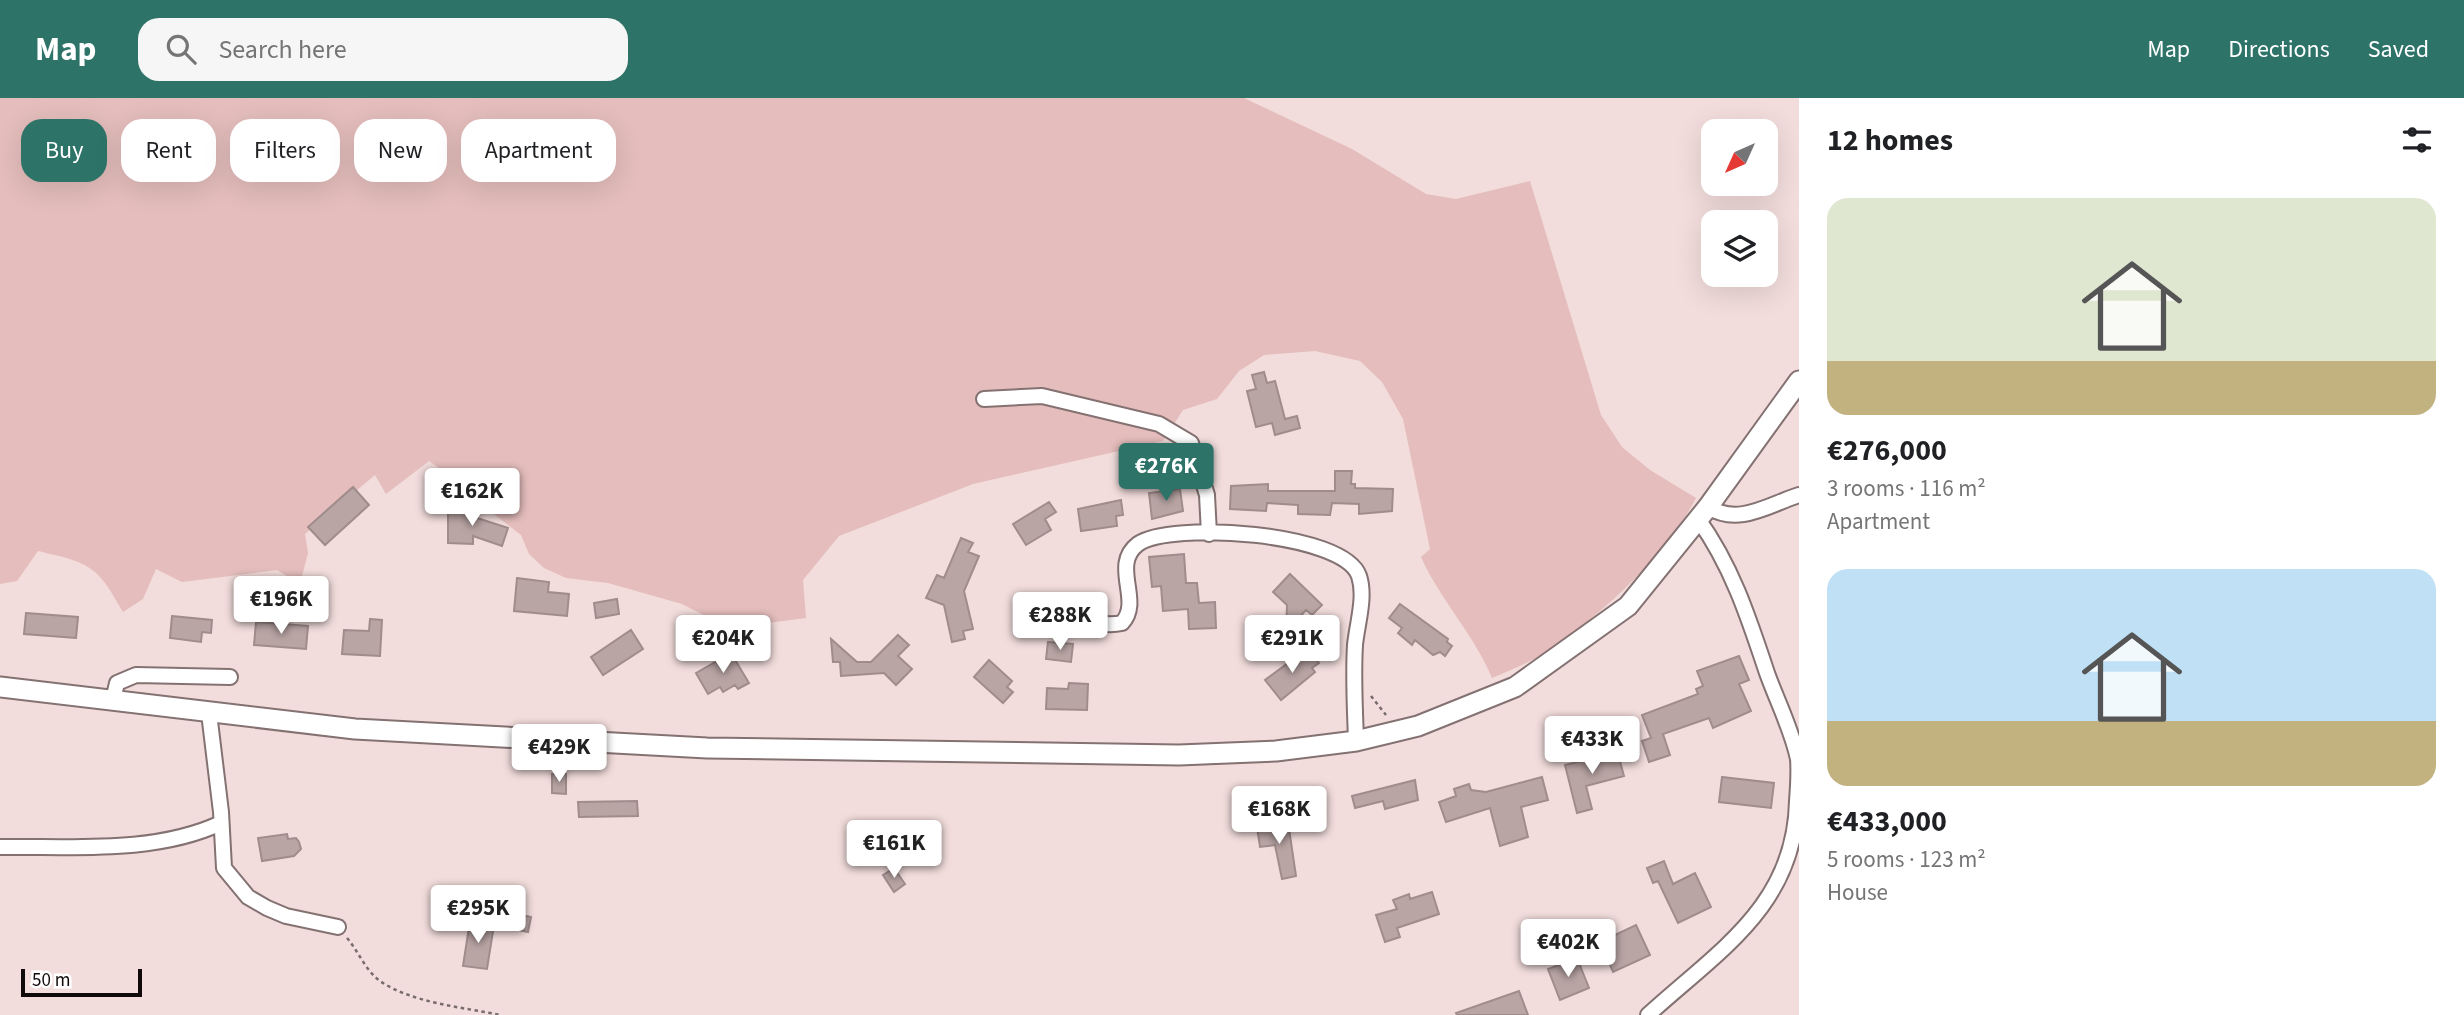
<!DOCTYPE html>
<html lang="en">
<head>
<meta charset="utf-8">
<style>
	body { margin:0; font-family:"Source Sans 3",sans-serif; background:#f6f6f6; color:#202124; height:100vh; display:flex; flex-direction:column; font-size:26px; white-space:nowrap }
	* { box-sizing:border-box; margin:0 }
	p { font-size:23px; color:#757577 }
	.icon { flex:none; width:38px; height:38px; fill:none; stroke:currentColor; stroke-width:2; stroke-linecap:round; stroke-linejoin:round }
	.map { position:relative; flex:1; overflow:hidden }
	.sheet { display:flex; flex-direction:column; background:#fff; width:665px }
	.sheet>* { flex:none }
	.guide { position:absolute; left:21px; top:21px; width:665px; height:63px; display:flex; gap:14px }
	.needle { width:46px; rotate:225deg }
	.controls { position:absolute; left:1701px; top:21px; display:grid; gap:14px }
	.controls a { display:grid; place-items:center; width:77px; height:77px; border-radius:14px; background:#fff; box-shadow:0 7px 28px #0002; font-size:35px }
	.scale { position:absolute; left:21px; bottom:18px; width:121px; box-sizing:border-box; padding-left:7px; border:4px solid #110a0a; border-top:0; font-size:19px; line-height:24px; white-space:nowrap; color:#110a0a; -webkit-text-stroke:5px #fff; paint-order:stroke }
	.price { position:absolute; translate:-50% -60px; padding:0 16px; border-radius:7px; background:#fff; color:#222; font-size:23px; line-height:46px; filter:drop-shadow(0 2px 4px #0008) }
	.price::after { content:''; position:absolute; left:50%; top:42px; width:21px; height:16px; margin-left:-10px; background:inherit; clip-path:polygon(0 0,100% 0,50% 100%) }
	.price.on { background:#2d7368; color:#fff }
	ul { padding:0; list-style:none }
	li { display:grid; align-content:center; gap:14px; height:371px; padding:0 28px }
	li span { display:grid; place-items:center; height:217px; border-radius:21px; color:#555 }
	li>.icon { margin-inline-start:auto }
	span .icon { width:126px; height:126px; fill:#fffc; stroke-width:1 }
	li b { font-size:30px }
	h2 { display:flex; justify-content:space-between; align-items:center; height:84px; padding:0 28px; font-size:30px }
	.pill { padding:0 24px; border-radius:21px; background:#fff; box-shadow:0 7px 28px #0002; font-size:24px; line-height:63px }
	.pill.on { background:#2d7368; color:#fff }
	header { display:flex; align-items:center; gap:42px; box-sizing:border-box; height:98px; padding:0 35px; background:#2d7368; color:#fff }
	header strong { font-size:33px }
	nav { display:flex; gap:38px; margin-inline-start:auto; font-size:24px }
	.search { width:490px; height:63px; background:#f6f6f6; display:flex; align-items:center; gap:18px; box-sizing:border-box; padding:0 24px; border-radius:21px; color:#757577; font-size:26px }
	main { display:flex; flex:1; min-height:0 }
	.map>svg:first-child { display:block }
</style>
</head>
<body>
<header>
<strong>Map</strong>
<div class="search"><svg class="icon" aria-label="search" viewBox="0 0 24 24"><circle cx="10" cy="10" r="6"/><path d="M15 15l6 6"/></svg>Search here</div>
<nav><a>Map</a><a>Directions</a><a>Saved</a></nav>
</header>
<main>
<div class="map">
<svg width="1799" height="917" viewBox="0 0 1799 917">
	<rect width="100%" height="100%" fill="#f2dddc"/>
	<path fill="#e4bdbc" d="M 0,0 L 1244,0 L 1352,51 L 1426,96 L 1456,101 L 1530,83 L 1601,317 L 1622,349 L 1650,372 L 1696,400 C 1665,460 1597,521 1541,557 C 1526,566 1508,573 1492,580 C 1474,536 1440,502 1421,459 L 1430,451 L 1403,321 L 1382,284 L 1360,263 L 1315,253 L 1264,257 L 1239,273 L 1217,301 L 1183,312 L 1163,343 L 973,386 L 839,438 L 803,482 L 806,520 L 729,530 L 682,506 L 608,485 L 566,480 L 544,470 L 529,456 L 521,437 L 486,410 L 469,391 L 429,363 L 386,396 L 375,377 L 305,436 L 308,455 L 300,486 L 277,472 L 182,484 L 156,471 L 143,501 L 123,514 C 97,467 90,465 38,453 L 17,483 L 0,486 Z"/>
	<path fill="#b9a5a4" stroke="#9f8c8b" stroke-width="2" d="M 1264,274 L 1267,285 L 1275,283 L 1285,321 L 1297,318 L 1300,330 L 1275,337 L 1272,325 L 1256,329 L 1247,293 L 1256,291 L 1252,277 Z
		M 1335,373 L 1352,373 L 1351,386 L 1355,386 L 1355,390 L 1393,391 L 1392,413 L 1359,416 L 1359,406 L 1332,405 L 1330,417 L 1298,416 L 1298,407 L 1267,405 L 1266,413 L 1230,411 L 1231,388 L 1268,386 L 1268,393 L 1335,393 Z
		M 353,389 L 369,407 L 325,447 L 308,429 Z
		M 1180,391 L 1183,413 L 1152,421 L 1149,395 Z
		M 1121,402 L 1123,417 L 1116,418 L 1117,428 L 1081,433 L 1078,411 Z
		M 453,404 L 465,404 L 465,415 L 474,415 L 474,419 L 508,430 L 502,448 L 473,438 L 473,446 L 448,445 L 448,415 L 453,415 Z
		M 1049,404 L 1056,414 L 1045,421 L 1051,432 L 1026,447 L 1013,426 Z
		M 961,440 L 973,445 L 968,454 L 979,458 L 964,493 L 973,531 L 963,533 L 965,541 L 952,544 L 944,507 L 926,500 L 937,477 L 944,480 Z
		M 1184,456 L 1186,485 L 1197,485 L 1199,505 L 1215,504 L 1216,530 L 1189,531 L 1188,511 L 1163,513 L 1161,488 L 1152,489 L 1149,459 Z
		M 1290,476 L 1322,507 L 1312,517 L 1306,512 L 1286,534 L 1287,507 L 1273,494 Z
		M 517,480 L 549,484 L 548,494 L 569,496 L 567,518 L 514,513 Z
		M 617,501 L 619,516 L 596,520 L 594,505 Z
		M 1400,506 L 1448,541 L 1447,544 L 1452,548 L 1445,558 L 1440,554 L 1433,557 L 1415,542 L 1412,547 L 1398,535 L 1402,530 L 1389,520 Z
		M 26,515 L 78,519 L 76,540 L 24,536 Z
		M 172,518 L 212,522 L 211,535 L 202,534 L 201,544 L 170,540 Z
		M 370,521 L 382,522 L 380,558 L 342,556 L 344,532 L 369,533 Z
		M 256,524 L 308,528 L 306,551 L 254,547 Z
		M 631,532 L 643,551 L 603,577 L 591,559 Z
		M 898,537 L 909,547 L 898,558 L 912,571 L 896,587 L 884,575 L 841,578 L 840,564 L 833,564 L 831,541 L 857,564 L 871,564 Z
		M 1048,544 L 1073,546 L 1071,564 L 1046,561 Z
		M 1310,554 L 1319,565 L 1312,570 L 1315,574 L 1281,602 L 1265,582 L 1299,557 L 1302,560 Z
		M 731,555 L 749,585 L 738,591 L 735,587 L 723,594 L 720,589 L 708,596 L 696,575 Z
		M 1739,558 L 1749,582 L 1739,586 L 1751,613 L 1713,630 L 1709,620 L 1663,636 L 1670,657 L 1649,664 L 1642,643 L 1651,640 L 1642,617 L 1698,596 L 1696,591 L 1703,588 L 1697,573 Z
		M 989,562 L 1012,583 L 1007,589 L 1013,594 L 1003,605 L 974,579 Z
		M 1069,585 L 1088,586 L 1087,612 L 1046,611 L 1047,590 L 1068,591 Z
		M 1616,649 L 1624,678 L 1586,688 L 1592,711 L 1577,715 L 1565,667 L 1603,658 L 1602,653 Z
		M 552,676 L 566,676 L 566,696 L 552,695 Z
		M 1542,679 L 1548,702 L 1521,709 L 1528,739 L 1500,748 L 1490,710 L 1446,724 L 1439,704 L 1456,698 L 1454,691 L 1469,686 L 1471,692 L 1486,694 Z
		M 1722,679 L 1774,685 L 1771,710 L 1719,704 Z
		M 1415,682 L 1418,702 L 1385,711 L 1383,703 L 1355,710 L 1352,698 Z
		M 637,703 L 638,718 L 579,719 L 578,704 Z
		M 1288,724 L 1296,778 L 1282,781 L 1275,747 L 1260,749 L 1257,729 Z
		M 915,731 L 926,752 L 893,769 L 882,748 Z
		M 287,736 L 288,741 L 296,740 L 299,744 L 301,751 L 294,758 L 262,763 L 258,740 Z
		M 1664,763 L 1673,786 L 1695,775 L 1711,809 L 1678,825 L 1658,783 L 1653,785 L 1647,770 Z
		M 894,770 L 905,786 L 894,794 L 883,777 Z
		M 1432,794 L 1439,816 L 1397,830 L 1400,839 L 1385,844 L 1376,817 L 1397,811 L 1393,802 L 1409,796 L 1410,801 Z
		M 512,815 L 531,819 L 528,834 L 509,830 Z
		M 470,823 L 494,827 L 487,871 L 463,868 Z
		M 1636,827 L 1650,857 L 1613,874 L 1600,844 Z
		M 1577,860 L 1589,890 L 1560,902 L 1548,871 Z
		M 1519,893 L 1528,917 L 1457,917 L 1456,915 Z"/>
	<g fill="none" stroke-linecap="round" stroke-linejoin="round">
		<defs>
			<path id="minor" d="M 984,301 L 1042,298 L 1159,326 L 1191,345 L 1207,397 L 1209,436
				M 1708,409 C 1739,428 1768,407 1799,397
				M 1032,506 C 1061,512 1093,531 1122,525 C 1143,503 1110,467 1138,446 C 1170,423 1344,434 1359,478 C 1366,499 1357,526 1355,547 C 1353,579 1355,611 1356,643
				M 113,602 L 117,585 L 136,577 L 230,579
				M 209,615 L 221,714 L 224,770 L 248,799 L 267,810 L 286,818 L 338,829
				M 0,749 C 72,748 155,756 221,725
				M 1648,917 C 1718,853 1795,808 1797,703 C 1798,690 1799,674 1798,661 C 1792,632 1777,603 1767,575 C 1749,521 1732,468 1698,421"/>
			<path id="secondary" d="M 0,589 L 355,631 L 707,650 L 1179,657 L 1276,653 L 1356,643 L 1418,628 L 1515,589 L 1628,508 L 1708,409 L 1799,283"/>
		</defs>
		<use href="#minor" stroke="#847171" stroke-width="18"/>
		<use href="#secondary" stroke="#847171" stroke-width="23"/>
		<path stroke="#786b6b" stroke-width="2.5" stroke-dasharray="3.5 3.5" stroke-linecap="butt" d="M 1371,598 L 1386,617
			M 347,840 C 359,854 365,872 380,883 C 412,905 462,909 500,917"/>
		<use href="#minor" stroke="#fff" stroke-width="14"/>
		<use href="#secondary" stroke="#fff" stroke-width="19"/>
	</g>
</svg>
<div class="controls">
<a><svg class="needle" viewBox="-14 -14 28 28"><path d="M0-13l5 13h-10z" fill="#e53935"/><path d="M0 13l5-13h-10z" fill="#757577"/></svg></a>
<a><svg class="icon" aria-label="layers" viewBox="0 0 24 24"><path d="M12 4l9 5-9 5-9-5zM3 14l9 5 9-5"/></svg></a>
</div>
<div class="scale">50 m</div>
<b class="price on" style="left:1166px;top:405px">€276K</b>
<b class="price" style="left:472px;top:430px">€162K</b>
<b class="price" style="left:281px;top:538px">€196K</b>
<b class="price" style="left:1060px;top:554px">€288K</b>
<b class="price" style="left:723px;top:577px">€204K</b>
<b class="price" style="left:1292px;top:577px">€291K</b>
<b class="price" style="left:1592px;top:678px">€433K</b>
<b class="price" style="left:559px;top:686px">€429K</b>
<b class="price" style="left:1279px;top:748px">€168K</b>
<b class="price" style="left:894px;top:782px">€161K</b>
<b class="price" style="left:478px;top:847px">€295K</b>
<b class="price" style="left:1568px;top:881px">€402K</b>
<div class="guide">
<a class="pill on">Buy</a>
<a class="pill">Rent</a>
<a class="pill">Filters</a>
<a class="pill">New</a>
<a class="pill">Apartment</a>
</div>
</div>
<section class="sheet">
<h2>12 homes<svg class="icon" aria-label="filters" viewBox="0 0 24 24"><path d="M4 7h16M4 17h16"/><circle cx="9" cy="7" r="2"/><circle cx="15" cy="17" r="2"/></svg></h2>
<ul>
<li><span style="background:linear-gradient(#dfe7d0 75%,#c2b280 0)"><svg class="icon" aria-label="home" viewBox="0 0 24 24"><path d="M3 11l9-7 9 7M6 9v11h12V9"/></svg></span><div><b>€276,000</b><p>3 rooms · 116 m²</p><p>Apartment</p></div></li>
<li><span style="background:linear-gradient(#bfe0f5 70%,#c2b280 0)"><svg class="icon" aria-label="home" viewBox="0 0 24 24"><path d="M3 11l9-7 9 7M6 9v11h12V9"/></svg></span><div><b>€433,000</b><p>5 rooms · 123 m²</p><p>House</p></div></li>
</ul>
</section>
</main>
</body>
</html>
